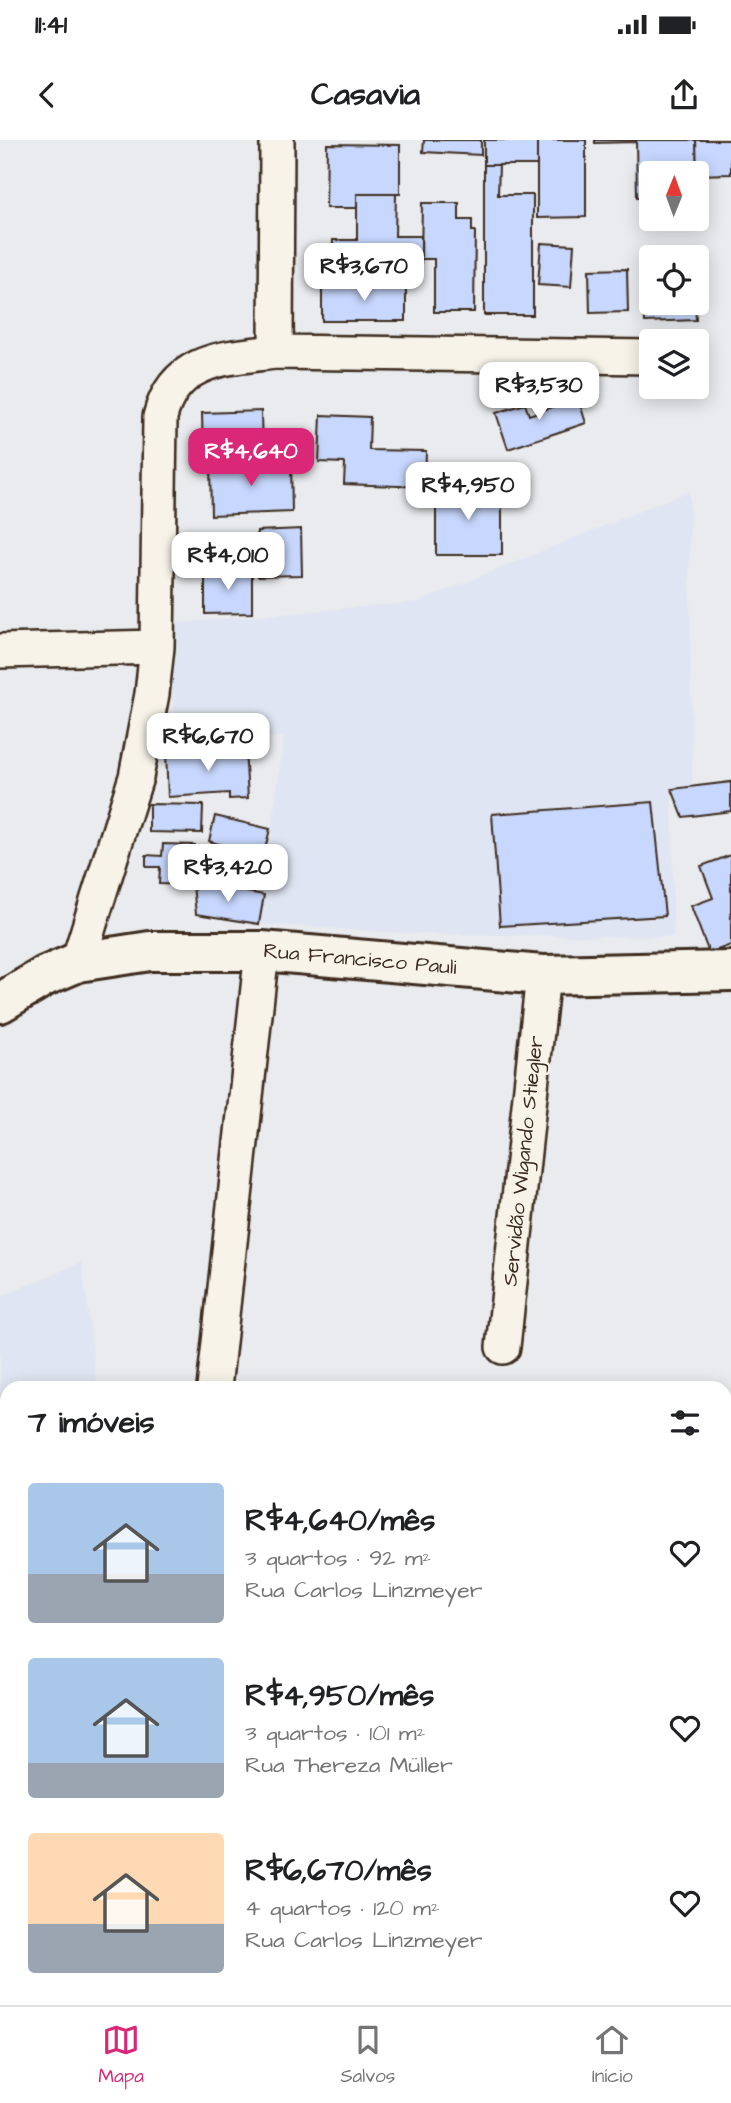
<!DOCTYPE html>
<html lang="pt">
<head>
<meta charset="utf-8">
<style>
	body { margin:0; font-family:"Architects Daughter",sans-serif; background:#f2f2f2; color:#202124; height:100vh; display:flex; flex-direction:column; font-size:26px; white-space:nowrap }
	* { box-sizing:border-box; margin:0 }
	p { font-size:23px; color:#757577 }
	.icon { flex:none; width:38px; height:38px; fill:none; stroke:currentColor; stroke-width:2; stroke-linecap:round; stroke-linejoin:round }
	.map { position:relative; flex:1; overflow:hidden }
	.details { position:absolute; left:0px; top:1241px; width:732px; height:625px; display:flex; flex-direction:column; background:#fff; border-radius:21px 21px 0 0; box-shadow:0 4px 18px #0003 }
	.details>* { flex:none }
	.needle { width:46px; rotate:1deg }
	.fabs { position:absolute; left:639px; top:21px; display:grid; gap:14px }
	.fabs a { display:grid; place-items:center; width:70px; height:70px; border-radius:7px; background:#fff; box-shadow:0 4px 18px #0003; font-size:35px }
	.price { position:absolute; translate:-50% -60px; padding:0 16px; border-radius:14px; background:#fff; color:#222; font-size:23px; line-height:46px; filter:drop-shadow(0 2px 4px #0008) }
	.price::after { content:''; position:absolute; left:50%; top:42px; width:21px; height:16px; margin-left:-10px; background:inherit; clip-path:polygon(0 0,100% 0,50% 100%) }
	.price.on { background:#db2777; color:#fff }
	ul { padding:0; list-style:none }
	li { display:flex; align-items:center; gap:21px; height:175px; padding:0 28px }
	li span { display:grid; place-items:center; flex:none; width:196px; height:140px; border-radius:7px; color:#555 }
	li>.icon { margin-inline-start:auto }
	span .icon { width:84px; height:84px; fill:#fffc; stroke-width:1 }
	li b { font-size:30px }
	h2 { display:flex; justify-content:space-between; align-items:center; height:84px; padding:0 28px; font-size:30px }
	.status { display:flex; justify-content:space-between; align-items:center; height:49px; padding:0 35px; background:#fff; direction:ltr }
	.status svg { height:19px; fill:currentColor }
	header { display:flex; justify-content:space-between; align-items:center; height:91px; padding:0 28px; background:#fff; font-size:32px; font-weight:800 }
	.tabs { display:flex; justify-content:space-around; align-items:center; height:98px; border-top:2px solid #e0e0e0; background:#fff; font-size:19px; color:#757577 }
	.tabs a { display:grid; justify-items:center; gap:4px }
	.tabs .on { color:#db2777 }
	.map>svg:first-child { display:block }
</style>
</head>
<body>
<div class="status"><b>11:41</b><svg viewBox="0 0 49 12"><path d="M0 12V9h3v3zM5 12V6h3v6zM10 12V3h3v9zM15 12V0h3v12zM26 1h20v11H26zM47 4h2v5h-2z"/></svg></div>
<header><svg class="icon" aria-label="back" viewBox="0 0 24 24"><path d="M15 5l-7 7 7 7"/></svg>Casavia<svg class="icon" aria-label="share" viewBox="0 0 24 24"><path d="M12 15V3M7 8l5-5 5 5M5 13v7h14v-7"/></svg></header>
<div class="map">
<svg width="731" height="1865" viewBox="0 0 731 1865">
	<rect width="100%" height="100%" fill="#e9ebee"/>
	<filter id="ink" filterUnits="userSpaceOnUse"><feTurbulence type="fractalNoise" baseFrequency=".0143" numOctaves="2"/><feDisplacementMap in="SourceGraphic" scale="14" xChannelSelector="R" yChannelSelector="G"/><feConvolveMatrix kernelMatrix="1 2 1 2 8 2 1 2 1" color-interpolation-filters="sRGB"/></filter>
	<g filter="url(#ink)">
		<path fill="#dfe5f2" d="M 689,351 L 692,647 L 672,649 L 673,797 L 420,794 L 259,784 L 284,597 L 177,606 L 166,484 L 418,462 Z
			M 82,1122 L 97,1248 L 7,1248 L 7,1858 L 724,1858 L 725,1363 L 731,1363 L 731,1865 L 0,1865 L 0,1152 L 3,1156 Z"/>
		<path fill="#c7d7fd" stroke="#3b2a1e" stroke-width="2" d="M 424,0 L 481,0 L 481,15 L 423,12 Z
			M 484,0 L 537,0 L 537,25 L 484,25 Z
			M 537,0 L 586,0 L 586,77 L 537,78 Z
			M 595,0 L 636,0 L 636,2 L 595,3 Z
			M 636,0 L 696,0 L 697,57 L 696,33 L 651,33 L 651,57 L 637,57 Z
			M 696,0 L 731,0 L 731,34 L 697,35 Z
			M 327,4 L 400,5 L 400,54 L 357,54 L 357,68 L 326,68 Z
			M 484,25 L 499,25 L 498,55 L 533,55 L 533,175 L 484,175 Z
			M 357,54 L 396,54 L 395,96 L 421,96 L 421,127 L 332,126 L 333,100 L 357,100 Z
			M 422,63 L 459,63 L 459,80 L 472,80 L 472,91 L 475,91 L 474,172 L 434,172 L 434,119 L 421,119 Z
			M 541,103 L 574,105 L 571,147 L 538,145 Z
			M 627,129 L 628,172 L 590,173 L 589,130 Z
			M 643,140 L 651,140 L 651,163 L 695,163 L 696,180 L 645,182 Z
			M 322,145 L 406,145 L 406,181 L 322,181 Z
			M 578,258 L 586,283 L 508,309 L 496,273 L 525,264 L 529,275 Z
			M 261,271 L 262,312 L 203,314 L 202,273 Z
			M 321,275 L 370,277 L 369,310 L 426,311 L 425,347 L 344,344 L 345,323 L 319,322 Z
			M 291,321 L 292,372 L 211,375 L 210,323 Z
			M 436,346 L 474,346 L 470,355 L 502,355 L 502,415 L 436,415 Z
			M 301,389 L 302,435 L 258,436 L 257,391 Z
			M 252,429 L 252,473 L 205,474 L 205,430 Z
			M 245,608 L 248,658 L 229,659 L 229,653 L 168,657 L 166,613 Z
			M 731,642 L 731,671 L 683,677 L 672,649 Z
			M 653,662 L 665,776 L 500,786 L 492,674 Z
			M 149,664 L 203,665 L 202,693 L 149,692 Z
			M 215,676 L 270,689 L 255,750 L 217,741 L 225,706 L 209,701 Z
			M 163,704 L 195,705 L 193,745 L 159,744 L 160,727 L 146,727 L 146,715 L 162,716 Z
			M 731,715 L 731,805 L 709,813 L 691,766 L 713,758 L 701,726 Z
			M 201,744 L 264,755 L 259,784 L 196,774 L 193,745 Z"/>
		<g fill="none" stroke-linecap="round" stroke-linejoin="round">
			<defs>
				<path id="minor" d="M 276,212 L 277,0
					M 0,511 L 157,507
					M 78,822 L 136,637 L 152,554 L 157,507 L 160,277 C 175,218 224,218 276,212 L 651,217
					M 503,1207 L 543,835
					M 214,1248 L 262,811"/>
				<path id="tertiary" d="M 0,863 L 45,836 L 78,822 L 150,811 L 262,811 L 543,835 L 731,831"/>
			</defs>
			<use href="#minor" stroke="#3b2a1e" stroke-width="38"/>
			<use href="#tertiary" stroke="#3b2a1e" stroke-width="44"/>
			<use href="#minor" stroke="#f7f3e8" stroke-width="33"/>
			<use href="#tertiary" stroke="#f7f3e8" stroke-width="38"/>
		</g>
	</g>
	<g text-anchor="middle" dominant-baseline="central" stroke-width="5" stroke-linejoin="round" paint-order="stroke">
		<g font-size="21" fill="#3b2a1e" stroke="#f7f3e8">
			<text transform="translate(360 819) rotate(5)">Rua Francisco Pauli</text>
			<text transform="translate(523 1021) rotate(-84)">Servidão Wigando Stiegler</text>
		</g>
	</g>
</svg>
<div class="fabs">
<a><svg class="needle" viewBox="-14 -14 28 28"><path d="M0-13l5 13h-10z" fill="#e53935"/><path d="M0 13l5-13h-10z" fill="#757577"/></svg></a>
<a><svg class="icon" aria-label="locate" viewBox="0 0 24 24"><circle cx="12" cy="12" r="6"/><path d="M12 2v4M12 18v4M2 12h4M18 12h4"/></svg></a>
<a><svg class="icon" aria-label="layers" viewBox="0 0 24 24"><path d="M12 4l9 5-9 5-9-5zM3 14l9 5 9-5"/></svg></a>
</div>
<b class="price" style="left:364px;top:163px">R$3,670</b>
<b class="price" style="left:539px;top:282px">R$3,530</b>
<b class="price on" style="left:251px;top:348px">R$4,640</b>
<b class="price" style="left:468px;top:382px">R$4,950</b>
<b class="price" style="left:228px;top:452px">R$4,010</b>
<b class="price" style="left:208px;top:633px">R$6,670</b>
<b class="price" style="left:228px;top:764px">R$3,420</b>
<section class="details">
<h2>7 imóveis<svg class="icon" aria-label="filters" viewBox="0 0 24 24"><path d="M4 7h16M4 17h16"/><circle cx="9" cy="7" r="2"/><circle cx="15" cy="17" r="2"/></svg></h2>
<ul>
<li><span style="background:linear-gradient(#a9c7e8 65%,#9aa5b1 0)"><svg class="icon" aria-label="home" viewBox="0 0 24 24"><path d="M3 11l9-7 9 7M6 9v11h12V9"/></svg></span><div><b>R$4,640/mês</b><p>3 quartos · 92 m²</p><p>Rua Carlos Linzmeyer</p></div><svg class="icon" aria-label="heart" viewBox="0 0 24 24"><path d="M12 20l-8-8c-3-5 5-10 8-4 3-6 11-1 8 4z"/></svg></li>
<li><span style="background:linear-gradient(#a9c7e8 75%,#9aa5b1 0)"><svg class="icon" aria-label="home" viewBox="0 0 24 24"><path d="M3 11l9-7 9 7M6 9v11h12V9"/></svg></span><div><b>R$4,950/mês</b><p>3 quartos · 101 m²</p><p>Rua Thereza Müller</p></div><svg class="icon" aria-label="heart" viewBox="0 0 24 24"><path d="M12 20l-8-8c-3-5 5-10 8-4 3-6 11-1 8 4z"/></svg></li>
<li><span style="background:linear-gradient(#ffd9b3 65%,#9aa5b1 0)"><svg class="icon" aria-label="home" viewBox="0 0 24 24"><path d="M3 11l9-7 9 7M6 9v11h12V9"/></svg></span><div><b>R$6,670/mês</b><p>4 quartos · 120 m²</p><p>Rua Carlos Linzmeyer</p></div><svg class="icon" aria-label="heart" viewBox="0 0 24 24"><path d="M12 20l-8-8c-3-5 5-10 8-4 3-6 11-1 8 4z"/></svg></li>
</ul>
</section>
</div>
<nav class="tabs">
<a class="on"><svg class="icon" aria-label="map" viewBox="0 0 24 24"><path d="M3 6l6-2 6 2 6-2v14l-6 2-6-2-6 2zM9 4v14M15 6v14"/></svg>Mapa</a>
<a><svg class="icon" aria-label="saved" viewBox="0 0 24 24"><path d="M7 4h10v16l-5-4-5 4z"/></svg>Salvos</a>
<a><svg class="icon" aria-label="home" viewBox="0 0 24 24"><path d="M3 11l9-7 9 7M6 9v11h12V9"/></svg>Início</a>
</nav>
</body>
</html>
